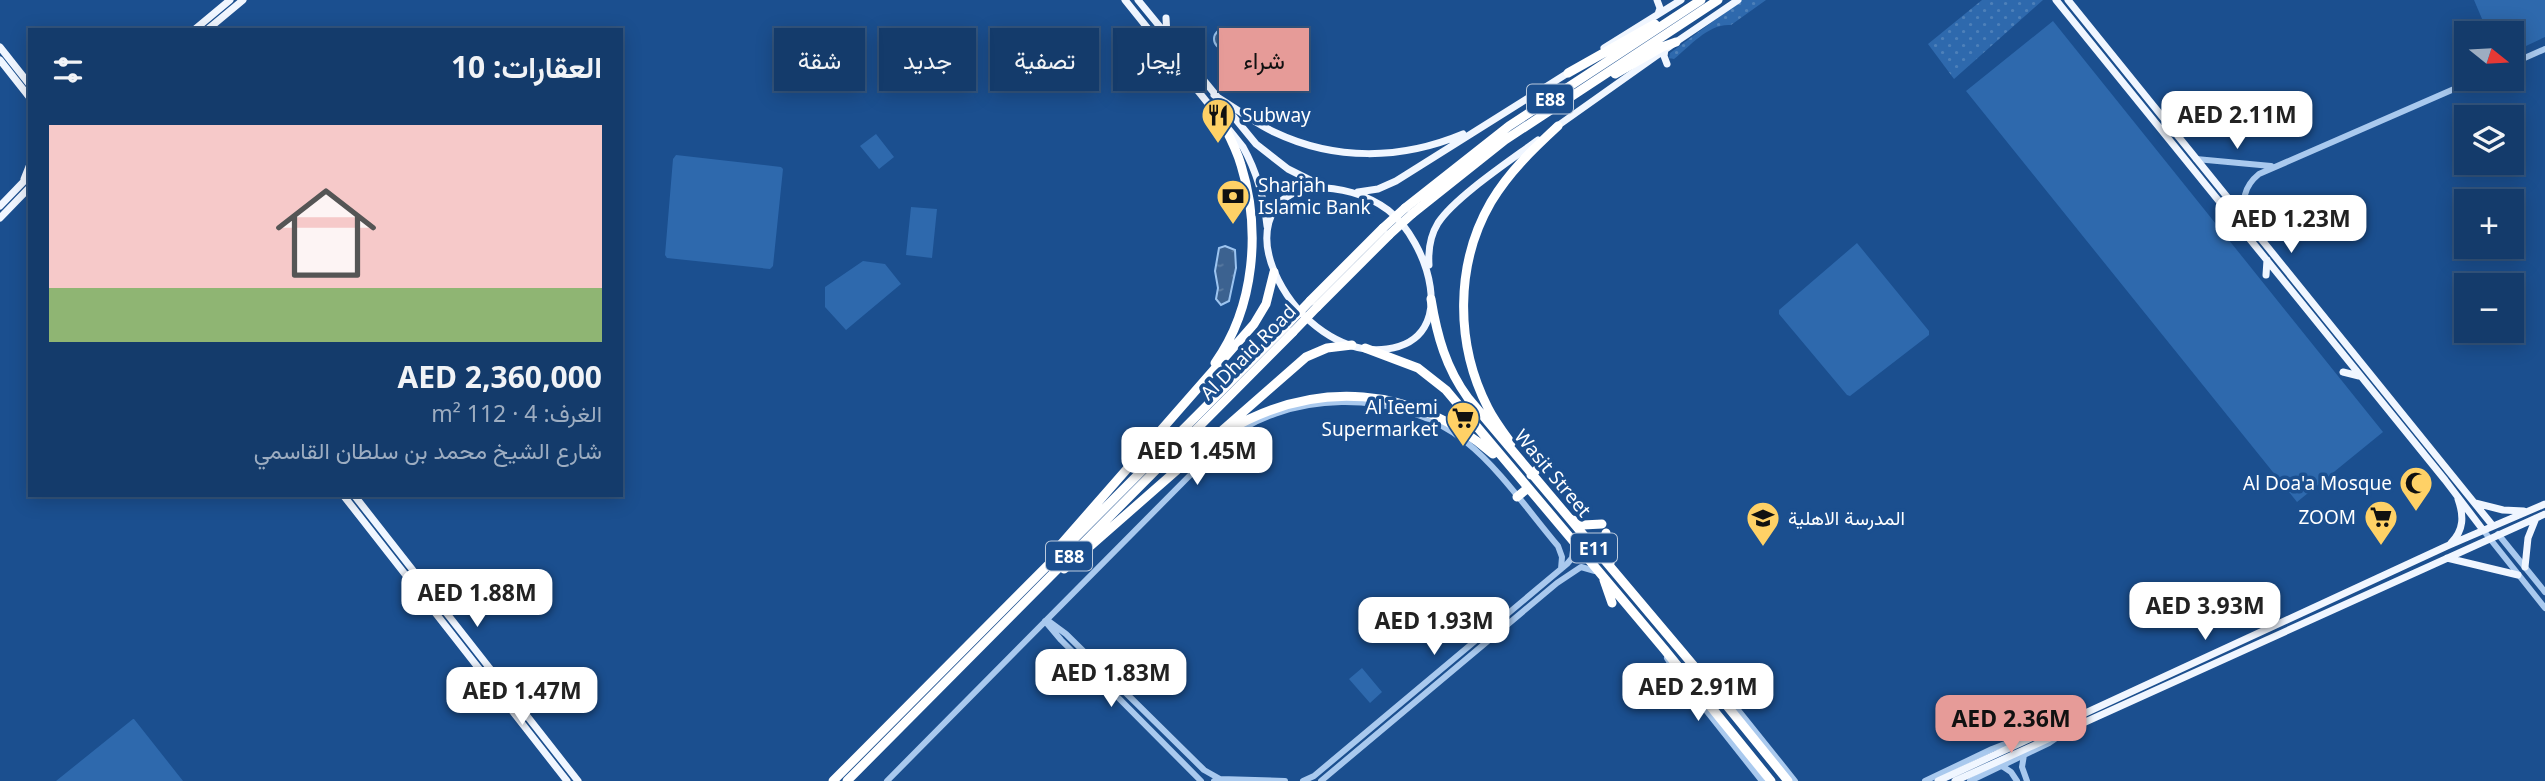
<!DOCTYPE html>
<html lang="ar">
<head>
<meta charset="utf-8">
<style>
	body { margin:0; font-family:"Noto Sans",Vazirmatn,sans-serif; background:#1d4271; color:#f1f3f6; direction:rtl; height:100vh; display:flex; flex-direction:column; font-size:26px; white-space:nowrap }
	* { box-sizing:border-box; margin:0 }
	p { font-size:23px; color:#9dadc1 }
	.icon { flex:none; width:38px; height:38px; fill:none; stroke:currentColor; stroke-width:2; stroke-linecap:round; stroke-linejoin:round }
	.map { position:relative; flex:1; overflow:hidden; direction:ltr }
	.side { position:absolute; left:28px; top:28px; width:595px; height:469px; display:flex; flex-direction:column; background:#143b6b; border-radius:0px; box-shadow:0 4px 18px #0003,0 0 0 2px #33557e; direction:rtl }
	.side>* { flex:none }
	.hud { position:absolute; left:644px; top:28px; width:665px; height:63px; direction:rtl; display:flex; gap:14px }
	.needle { width:46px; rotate:108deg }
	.buttons { position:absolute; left:2454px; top:21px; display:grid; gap:14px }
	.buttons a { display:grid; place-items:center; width:70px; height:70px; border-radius:0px; background:#143b6b; box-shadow:0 4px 18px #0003,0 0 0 2px #33557e; font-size:35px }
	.price { position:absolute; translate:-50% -60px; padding:0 16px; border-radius:14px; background:#fff; color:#222; font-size:23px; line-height:46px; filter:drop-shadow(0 2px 4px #0008) }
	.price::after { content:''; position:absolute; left:50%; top:42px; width:21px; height:16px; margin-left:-10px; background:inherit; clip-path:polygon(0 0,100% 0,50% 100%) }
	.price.on { background:#e69b98; color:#111 }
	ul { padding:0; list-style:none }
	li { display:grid; align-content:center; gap:14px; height:371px; padding:0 21px }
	li span { display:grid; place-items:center; height:217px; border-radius:0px; color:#555 }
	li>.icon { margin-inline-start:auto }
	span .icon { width:126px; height:126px; fill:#fffc; stroke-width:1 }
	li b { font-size:30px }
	h2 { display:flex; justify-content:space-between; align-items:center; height:84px; padding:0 21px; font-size:30px }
	.pill { padding:0 24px; border-radius:0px; background:#143b6b; box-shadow:0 4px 18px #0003,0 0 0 2px #33557e; font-size:24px; line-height:63px }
	.pill.on { background:#e69b98; color:#111 }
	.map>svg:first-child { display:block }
</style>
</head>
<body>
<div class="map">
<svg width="2545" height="781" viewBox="0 0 2545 781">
	<defs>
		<pattern id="grass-dots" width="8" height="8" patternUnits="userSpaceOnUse" patternTransform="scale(1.75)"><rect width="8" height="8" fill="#2e69ad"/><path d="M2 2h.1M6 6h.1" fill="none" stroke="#4d80b9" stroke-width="1.8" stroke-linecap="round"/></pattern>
		<pattern id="water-ripples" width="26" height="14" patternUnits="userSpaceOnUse" patternTransform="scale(1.75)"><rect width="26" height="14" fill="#3c6290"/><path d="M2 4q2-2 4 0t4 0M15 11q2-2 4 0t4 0" fill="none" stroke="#597aa1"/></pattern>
	</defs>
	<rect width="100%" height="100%" fill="#1b4f8f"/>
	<path fill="url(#grass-dots)" d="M 1742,0 L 1766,0 L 1731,25 C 1709,23 1690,46 1674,59 L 1669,58 L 1670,53 Z
		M 1982,0 L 2043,0 L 1954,79 L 1928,44 Z"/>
	<path fill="#2e69ad" d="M 2474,0 L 2545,0 L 2545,37 L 2511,53 L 2511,33 L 2488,33 Z
		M 2053,21 L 2383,432 L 2297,502 L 1966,91 Z
		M 876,134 L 894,157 L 879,169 L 860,146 Z
		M 676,155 L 781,167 L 783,169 L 773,266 L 770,269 L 667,258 L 665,255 L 673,159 Z
		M 911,207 L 937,209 L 932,258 L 906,255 Z
		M 1857,243 L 1929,331 L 1929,335 L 1850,396 L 1847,395 L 1779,314 L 1779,310 Z
		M 863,261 L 885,264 L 901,284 L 846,330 L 825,307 L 825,287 Z
		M 1362,668 L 1382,692 L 1370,703 L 1349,679 Z
		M 134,719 L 183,781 L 56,781 L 133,719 Z"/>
	<path fill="url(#water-ripples)" stroke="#9cc4f0" stroke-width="2" d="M1214 39a10 10 0 1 1 20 0a10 10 0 1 1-20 0Z
		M 1225,246 L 1235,250 L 1236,268 L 1229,301 L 1221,305 L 1216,299 L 1218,288 L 1215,271 L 1219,248 Z"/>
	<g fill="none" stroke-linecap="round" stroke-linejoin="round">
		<path stroke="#a9c9ee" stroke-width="6" d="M 2511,64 L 2545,49
			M 2196,159 L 2271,166
			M 2246,220 C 2242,201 2243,187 2259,174 L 2477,79
			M 2483,530 L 2545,608
			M 2498,534 L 2545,592
			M 1047,620 L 1066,634 L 1204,770 L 1220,779
			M 1045,621 L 1061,640 L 1201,781
			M 1667,658 L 1678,675 L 1762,781
			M 1719,693 L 1735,706 L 1795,781
			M 2024,755 L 2022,767 L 2027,781
			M 2002,766 L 2011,772 L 2017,781
			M 887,781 L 1219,446 C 1284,389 1398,387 1466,442 C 1499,468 1530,513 1558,546 L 1562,557 L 1561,569
			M 1214,781 L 1220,779 L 1285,781
			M 1303,781 L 1314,776 L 1567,564 L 1572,558 L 1574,543
			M 1321,781 L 1557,583 L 1581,567 L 1595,571
			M 1925,781 L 1992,749 L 2051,726
			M 1970,781 L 2049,743 L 2062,734"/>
		<path stroke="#f0f6ff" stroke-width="7" d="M 1125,0 L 1243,147 C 1257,172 1264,197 1267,226
			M 1138,0 L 1256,144 L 1288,169 L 1320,185
			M 1657,0 L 1660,8 L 1658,14
			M 2056,0 L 2445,480 L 2483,530
			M 2068,0 L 2493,526
			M 1166,18 L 1167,36
			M 194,30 L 230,0
			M 207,30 L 243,0
			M 0,47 L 30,85
			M 1604,48 L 1681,0
			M 1665,49 L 1664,56 L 1667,64
			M 0,60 L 30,98
			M 1176,80 L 1194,87
			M 1214,95 C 1234,107 1253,122 1274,132 C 1335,161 1401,160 1463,134
			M 1556,127 L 1676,42 L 1738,0
			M 24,179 L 30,164
			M 1312,187 C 1340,188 1365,193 1388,210 C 1427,240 1462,339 1387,349 C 1297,361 1212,207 1312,187 Z
			M 1358,192 L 1378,189 L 1396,181 L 1571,71
			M 0,206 L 30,175
			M 0,218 L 30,187
			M 1429,265 C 1428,250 1430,236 1438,223 C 1455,197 1511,160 1538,140
			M 2266,275 L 2267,260
			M 2343,372 L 2359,376
			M 343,495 L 567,781
			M 354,495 L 578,781
			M 2475,503 L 2503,510 L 2524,511
			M 2451,543 C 2464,530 2464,516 2458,499
			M 2447,558 L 2518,575
			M 2525,567 L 2528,538 L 2536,518
			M 1938,781 L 2447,546 L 2545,504
			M 1955,781 L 2545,514"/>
		<path stroke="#fff" stroke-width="9" d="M 1568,73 L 1655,24
			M 1615,74 L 1662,47 L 1676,42
			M 1405,208 L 1509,126 L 1701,0
			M 1412,214 L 1505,140 L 1718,0
			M 1431,299 C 1437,336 1446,368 1468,398 L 1715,691 L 1788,781
			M 1310,301 L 1383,228
			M 1317,307 L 1389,235
			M 1365,348 L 1418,368 L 1446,390 L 1664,649 L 1771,781
			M 1215,363 C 1255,307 1261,229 1241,165 C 1236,147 1227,132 1219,116
			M 1225,432 C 1316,378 1413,385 1493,454
			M 1511,443 C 1503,432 1494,420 1488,408 C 1455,344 1455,264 1491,202 C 1509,172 1533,149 1558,126
			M 1531,475 L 1543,464
			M 1517,497 L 1528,488
			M 1573,520 L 1583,525 L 1602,524
			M 1606,533 L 1604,547 L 1610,563
			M 1056,550 L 1254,324 L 1266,304 L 1274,272
			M 1064,569 L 1306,357 L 1327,348 L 1352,345
			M 1604,580 L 1612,603
			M 833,781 L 1286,326
			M 847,781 L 1293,332"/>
		<path stroke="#fff" stroke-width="9" d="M 1383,228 L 1405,208
			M 1389,235 L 1412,214
			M 1286,326 L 1310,301
			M 1293,332 L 1317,307"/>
	</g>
	<defs>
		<symbol id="restaurant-pin" viewBox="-11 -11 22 30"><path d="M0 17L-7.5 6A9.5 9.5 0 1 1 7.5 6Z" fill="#ffd166" stroke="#1b4f8f"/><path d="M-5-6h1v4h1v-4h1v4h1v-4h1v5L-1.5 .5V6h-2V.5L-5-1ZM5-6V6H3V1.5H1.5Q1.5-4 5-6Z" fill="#111"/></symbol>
		<symbol id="bank-pin" viewBox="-11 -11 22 30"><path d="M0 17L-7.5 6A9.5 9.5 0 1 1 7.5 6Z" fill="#ffd166" stroke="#1b4f8f"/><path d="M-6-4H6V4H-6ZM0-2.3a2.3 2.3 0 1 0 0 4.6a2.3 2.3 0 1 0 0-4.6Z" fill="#111"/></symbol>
		<symbol id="supermarket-pin" viewBox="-11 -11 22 30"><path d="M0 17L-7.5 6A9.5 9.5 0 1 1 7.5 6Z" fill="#ffd166" stroke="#1b4f8f"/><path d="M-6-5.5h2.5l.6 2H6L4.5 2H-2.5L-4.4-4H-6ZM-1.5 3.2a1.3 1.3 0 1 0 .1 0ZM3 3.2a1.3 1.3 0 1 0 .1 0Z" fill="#111"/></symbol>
		<symbol id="mosque-pin" viewBox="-11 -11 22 30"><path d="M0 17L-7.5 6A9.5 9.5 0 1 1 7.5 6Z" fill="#ffd166" stroke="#1b4f8f"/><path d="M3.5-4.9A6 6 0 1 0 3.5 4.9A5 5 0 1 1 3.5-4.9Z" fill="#111"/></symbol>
		<symbol id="school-pin" viewBox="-11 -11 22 30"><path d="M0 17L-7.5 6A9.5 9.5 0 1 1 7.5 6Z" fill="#ffd166" stroke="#1b4f8f"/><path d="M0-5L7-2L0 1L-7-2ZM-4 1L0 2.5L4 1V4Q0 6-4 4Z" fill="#111"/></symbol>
	</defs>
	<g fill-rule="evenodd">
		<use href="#restaurant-pin" x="1199" y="96" width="38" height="52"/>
		<use href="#bank-pin" x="1214" y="177" width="38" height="52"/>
		<use href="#supermarket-pin" x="1444" y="399" width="38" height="52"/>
		<use href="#mosque-pin" x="2397" y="464" width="38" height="52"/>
		<use href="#supermarket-pin" x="2362" y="498" width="38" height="52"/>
		<use href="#school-pin" x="1744" y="499" width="38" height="52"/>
	</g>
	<g text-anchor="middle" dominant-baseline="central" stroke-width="7" stroke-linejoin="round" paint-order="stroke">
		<g fill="#1b4f8f" stroke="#bbcadd" stroke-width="2">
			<rect x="1527" y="84.5" width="46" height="29" rx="5"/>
			<rect x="1571" y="533.5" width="46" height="29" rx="5"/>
			<rect x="1046" y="541.5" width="46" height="29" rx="5"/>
		</g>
		<g font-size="18" font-weight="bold" fill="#fff">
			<text x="1550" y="99">E88</text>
			<text x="1594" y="548">E11</text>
			<text x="1069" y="556">E88</text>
		</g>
		<g font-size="19" fill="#fff" stroke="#1b4f8f" text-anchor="start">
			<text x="1242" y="115">Subway</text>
			<text x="1258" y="185">Sharjah<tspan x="1258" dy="22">Islamic Bank</tspan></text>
			<text x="1438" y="407" text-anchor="end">Al Ieemi<tspan x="1438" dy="22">Supermarket</tspan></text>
			<text x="2392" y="483" text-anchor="end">Al Doa'a Mosque</text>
			<text x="2356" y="517" text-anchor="end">ZOOM</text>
			<text x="1788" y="518">المدرسة الاهلية</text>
		</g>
		<g font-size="19" fill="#fff" stroke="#1b4f8f">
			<text transform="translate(1248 352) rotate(-45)">Al Dhaid Road</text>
			<text transform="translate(1553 473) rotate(50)">Wasit Street</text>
		</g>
	</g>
</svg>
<div class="buttons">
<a><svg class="needle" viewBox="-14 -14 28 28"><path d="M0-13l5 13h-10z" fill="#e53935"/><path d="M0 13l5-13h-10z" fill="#9dadc1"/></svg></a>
<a><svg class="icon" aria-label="layers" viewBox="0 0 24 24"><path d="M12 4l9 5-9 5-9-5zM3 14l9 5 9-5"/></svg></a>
<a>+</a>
<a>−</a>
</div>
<b class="price" style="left:2237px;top:151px">AED 2.11M</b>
<b class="price" style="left:2291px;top:255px">AED 1.23M</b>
<b class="price" style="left:1197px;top:487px">AED 1.45M</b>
<b class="price" style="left:477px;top:629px">AED 1.88M</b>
<b class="price" style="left:2205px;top:642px">AED 3.93M</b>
<b class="price" style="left:1434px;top:657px">AED 1.93M</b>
<b class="price" style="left:1111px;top:709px">AED 1.83M</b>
<b class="price" style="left:1698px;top:723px">AED 2.91M</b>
<b class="price" style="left:522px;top:727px">AED 1.47M</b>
<b class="price on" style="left:2011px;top:755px">AED 2.36M</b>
<div class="hud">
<a class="pill on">شراء</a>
<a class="pill">إيجار</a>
<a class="pill">تصفية</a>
<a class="pill">جديد</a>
<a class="pill">شقة</a>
</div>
<section class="side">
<h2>العقارات: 10<svg class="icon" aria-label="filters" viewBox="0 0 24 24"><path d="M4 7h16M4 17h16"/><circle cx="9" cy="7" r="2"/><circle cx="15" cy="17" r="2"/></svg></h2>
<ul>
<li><span style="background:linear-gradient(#f6c9c9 75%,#8fb573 0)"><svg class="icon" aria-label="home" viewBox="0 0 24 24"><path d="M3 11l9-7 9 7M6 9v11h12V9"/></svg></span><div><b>AED 2,360,000</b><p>الغرف: 4 · 112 m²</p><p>شارع الشيخ محمد بن سلطان القاسمي</p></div></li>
</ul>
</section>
</div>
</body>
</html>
